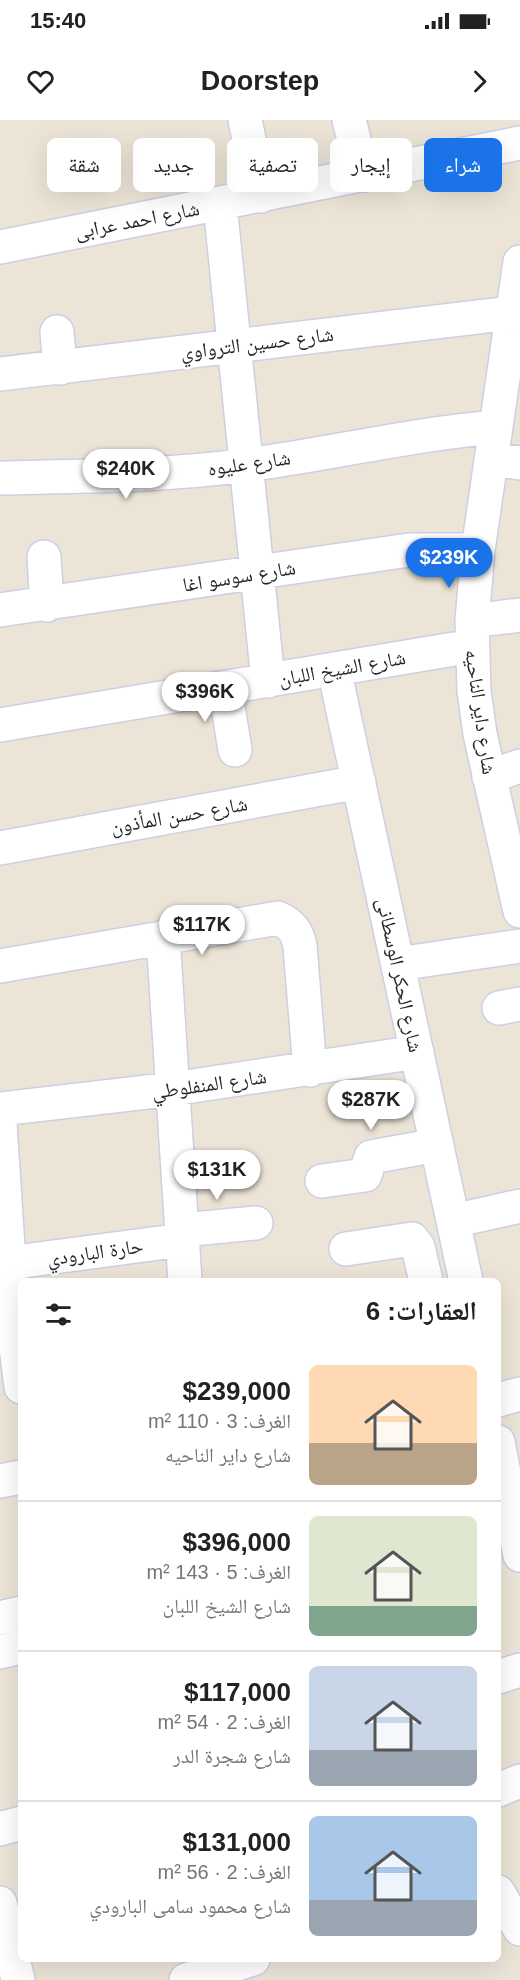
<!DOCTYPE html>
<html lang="ar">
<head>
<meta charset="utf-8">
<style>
	body { margin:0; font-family:Helvetica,"Noto Naskh Arabic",sans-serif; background:#f2f2f2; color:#222; direction:rtl; height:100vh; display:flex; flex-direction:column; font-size:22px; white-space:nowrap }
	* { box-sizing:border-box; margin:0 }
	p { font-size:20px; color:#767676 }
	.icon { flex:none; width:33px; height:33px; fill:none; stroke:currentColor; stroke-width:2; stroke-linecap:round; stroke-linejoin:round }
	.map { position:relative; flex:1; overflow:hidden; direction:ltr }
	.details { position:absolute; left:18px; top:1158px; width:483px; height:684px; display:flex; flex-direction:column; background:#fff; border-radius:9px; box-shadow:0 6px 24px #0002; direction:rtl }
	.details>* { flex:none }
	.hud { position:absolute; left:18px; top:18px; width:484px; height:54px; direction:rtl; display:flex; gap:12px }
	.price { position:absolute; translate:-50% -51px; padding:0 14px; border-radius:21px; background:#fff; color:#222; font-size:20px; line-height:39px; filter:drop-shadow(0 2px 3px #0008) }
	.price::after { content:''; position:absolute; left:50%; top:36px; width:18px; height:14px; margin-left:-9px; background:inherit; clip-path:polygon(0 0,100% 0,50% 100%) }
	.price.selected { background:#1a73e8; color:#fff }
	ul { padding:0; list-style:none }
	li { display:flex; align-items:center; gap:18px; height:150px; padding:0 24px }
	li+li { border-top:2px solid #e0e0e0 }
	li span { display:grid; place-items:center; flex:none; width:168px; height:120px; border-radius:9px; color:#555 }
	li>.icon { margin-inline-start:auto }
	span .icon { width:72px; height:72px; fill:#fffc; stroke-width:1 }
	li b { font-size:26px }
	h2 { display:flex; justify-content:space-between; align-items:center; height:72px; padding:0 24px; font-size:26px }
	.pill { padding:0 21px; border-radius:9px; background:#fff; box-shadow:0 6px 24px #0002; font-size:21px; line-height:54px }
	.pill.selected { background:#1a73e8; color:#fff }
	.status { display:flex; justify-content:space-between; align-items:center; height:42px; padding:0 30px; background:#fff; direction:ltr }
	.status svg { height:16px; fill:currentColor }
	header { display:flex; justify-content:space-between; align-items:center; height:78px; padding:0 24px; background:#fff; font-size:27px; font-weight:800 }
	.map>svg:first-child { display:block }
</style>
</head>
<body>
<div class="status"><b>15:40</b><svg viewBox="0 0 49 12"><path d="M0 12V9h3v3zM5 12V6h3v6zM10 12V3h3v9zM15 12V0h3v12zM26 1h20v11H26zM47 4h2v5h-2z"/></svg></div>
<header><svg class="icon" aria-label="forward" viewBox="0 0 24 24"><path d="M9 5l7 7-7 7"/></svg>Doorstep<svg class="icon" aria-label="heart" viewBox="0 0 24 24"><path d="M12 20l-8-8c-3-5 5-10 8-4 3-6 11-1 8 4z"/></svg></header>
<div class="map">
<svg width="520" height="1860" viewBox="0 0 520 1860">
	<rect width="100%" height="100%" fill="#ece5d7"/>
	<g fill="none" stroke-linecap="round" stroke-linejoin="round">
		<defs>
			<path id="minor" d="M 245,0 L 261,76
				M 349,0 L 363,55
				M 220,84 L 268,561
				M 0,127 L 520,23
				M 520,142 L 478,430 L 472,501 L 474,571 L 480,614 L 520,791
				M 57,212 L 60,248
				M 0,254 L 520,192
				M 491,339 L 520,343
				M 0,358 C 82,356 165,356 247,345 C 330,334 412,314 496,307
				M 44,437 L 47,485
				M 0,490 L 409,430 L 478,430
				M 472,501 L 520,495
				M 334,549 L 466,1161
				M 225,568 L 235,630
				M 0,605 L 472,526
				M 489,657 L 520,646
				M 0,728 L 359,662
				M 163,817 L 185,1161
				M 398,844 L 520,826
				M 0,846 L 278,798 C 292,805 297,811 300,826 L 310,950
				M 499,888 L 520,884
				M 0,989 L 173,969 L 417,932
				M 0,1004 L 13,1204 L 21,1267
				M 322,1061 L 365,1055 L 371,1037 L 437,1025
				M 453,1101 L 520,1086
				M 182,1110 L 256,1103
				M 346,1129 L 412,1119 L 418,1127 L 426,1161
				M 8,1143 L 182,1120
				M 498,1280 L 520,1274
				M 498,1322 L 520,1435
				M 0,1361 L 21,1357
				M 0,1498 L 21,1493
				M 0,1532 L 21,1527
				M 498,1557 L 520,1550
				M 498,1670 L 520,1661
				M 0,1709 L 21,1703
				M 498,1772 L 520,1809
				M 0,1783 L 18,1860
				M 186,1860 L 253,1839"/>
		</defs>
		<use href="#minor" stroke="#cdcfe3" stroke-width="36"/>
		<use href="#minor" stroke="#fff" stroke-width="33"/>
	</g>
	<g text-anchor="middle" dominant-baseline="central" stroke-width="4.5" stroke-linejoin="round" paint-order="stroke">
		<g font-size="20" fill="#282828" stroke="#fff">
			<text transform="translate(137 100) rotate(-11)">شارع احمد عرابى</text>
			<text transform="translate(257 223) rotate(-7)">شارع حسين الترواوي</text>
			<text transform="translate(249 343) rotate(-8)">شارع عليوه</text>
			<text transform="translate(239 456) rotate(-9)">شارع سوسو اغا</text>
			<text transform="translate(342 548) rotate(-10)">شارع الشيخ اللبان</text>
			<text transform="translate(481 592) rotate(82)">شارع داير الناحيه</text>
			<text transform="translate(179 695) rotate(-10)">شارع حسن المأذون</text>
			<text transform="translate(400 855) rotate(78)">شارع الحكر الوسطانى</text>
			<text transform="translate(209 964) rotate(-8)">شارع المنفلوطي</text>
			<text transform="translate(95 1132) rotate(-8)">حارة البارودي</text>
		</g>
	</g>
</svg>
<b class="price" style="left:126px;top:380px">$240K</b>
<b class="price selected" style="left:449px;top:469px">$239K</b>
<b class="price" style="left:205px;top:603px">$396K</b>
<b class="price" style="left:202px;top:836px">$117K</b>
<b class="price" style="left:371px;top:1011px">$287K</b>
<b class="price" style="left:217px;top:1081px">$131K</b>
<div class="hud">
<a class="pill selected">شراء</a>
<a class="pill">إيجار</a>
<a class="pill">تصفية</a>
<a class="pill">جديد</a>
<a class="pill">شقة</a>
</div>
<section class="details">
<h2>العقارات: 6<svg class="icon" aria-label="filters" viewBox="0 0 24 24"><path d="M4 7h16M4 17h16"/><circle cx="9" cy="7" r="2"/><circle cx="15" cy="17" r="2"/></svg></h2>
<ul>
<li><span style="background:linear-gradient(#ffd9b3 65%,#b9a48a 0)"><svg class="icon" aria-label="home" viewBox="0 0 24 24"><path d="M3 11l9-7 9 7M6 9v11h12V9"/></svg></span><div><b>$239,000</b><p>الغرف: 3 · 110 m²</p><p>شارع داير الناحيه</p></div></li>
<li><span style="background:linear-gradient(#dfe7d0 75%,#7fa58c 0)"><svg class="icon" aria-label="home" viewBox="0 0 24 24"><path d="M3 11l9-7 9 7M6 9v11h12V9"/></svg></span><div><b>$396,000</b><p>الغرف: 5 · 143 m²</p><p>شارع الشيخ اللبان</p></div></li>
<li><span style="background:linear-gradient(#c9d6e8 70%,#9aa5b1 0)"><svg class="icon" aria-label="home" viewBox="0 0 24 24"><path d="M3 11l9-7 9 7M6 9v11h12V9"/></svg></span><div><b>$117,000</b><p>الغرف: 2 · 54 m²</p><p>شارع شجرة الدر</p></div></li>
<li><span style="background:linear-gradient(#a9c7e8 70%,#9aa5b1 0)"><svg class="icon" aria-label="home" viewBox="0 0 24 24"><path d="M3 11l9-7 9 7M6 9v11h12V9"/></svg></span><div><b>$131,000</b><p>الغرف: 2 · 56 m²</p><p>شارع محمود سامى البارودي</p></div></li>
</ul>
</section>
</div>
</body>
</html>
